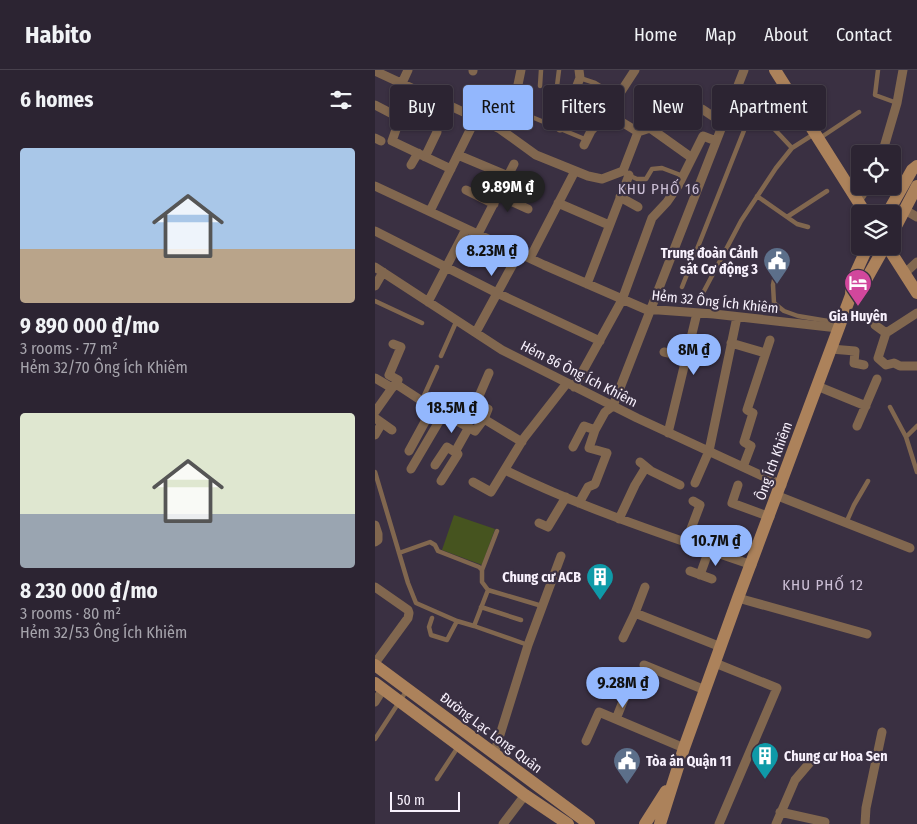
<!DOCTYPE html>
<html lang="en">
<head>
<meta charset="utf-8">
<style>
	body { margin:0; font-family:"Fira Sans Condensed",sans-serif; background:#342c3a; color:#f1f3f6; height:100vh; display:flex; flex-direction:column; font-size:19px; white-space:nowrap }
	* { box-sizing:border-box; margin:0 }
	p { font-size:16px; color:#a6a4ac }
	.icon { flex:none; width:28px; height:28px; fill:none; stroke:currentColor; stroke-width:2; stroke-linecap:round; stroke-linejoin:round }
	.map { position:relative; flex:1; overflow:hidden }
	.sheet { display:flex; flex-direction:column; background:#2c2432; width:375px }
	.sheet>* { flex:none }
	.top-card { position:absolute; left:15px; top:15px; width:451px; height:45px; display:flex; gap:10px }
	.fabs { position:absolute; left:476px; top:75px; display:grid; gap:10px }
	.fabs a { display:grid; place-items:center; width:50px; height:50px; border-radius:5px; background:#2c2432; box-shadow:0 1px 4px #0004,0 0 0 1px #48414d; font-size:25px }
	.scale { position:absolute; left:15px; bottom:12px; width:70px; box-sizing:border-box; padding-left:5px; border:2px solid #f8f1fd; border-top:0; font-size:14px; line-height:18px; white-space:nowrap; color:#f8f1fd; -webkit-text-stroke:4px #3a3042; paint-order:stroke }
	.price { position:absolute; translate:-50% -42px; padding:0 11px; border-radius:18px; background:#93b7fd; color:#111; font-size:16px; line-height:32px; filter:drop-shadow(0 1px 2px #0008) }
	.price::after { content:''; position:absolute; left:50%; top:30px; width:15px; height:11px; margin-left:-8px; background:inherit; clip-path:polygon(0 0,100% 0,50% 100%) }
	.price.active { background:#222; color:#fff }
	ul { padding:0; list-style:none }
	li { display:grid; align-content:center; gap:10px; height:265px; padding:0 20px }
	li span { display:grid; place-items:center; height:155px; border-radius:5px; color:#555 }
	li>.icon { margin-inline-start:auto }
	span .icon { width:90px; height:90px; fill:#fffc; stroke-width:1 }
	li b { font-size:21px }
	h2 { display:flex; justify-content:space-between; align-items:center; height:60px; padding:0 20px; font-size:21px }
	.chip { padding:0 18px; border-radius:5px; background:#2c2432; box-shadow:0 1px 4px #0004,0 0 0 1px #48414d; font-size:18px; line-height:45px }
	.chip.active { background:#93b7fd; color:#111 }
	header { display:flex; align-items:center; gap:30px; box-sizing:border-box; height:70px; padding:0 25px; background:#2c2432; border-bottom:1px solid #48414d }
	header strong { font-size:24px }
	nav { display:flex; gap:28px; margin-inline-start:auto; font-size:18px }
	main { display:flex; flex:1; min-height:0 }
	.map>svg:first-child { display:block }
</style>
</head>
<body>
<header>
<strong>Habito</strong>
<nav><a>Home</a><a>Map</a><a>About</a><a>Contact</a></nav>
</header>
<main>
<section class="sheet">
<h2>6 homes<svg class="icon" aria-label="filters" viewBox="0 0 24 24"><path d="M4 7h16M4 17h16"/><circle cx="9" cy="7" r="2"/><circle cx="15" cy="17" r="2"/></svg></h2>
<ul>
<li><span style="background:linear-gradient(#a9c7e8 65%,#b9a48a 0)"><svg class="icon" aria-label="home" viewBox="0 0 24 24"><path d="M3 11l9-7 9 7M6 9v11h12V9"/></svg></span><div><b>9 890 000 ₫/mo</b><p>3 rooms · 77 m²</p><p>Hẻm 32/70 Ông Ích Khiêm</p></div></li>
<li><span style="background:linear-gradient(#dfe7d0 65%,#9aa5b1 0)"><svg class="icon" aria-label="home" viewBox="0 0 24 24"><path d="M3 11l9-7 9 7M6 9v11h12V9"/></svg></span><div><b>8 230 000 ₫/mo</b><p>3 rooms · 80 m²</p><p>Hẻm 32/53 Ông Ích Khiêm</p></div></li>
</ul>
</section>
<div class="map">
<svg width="542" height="754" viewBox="0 0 542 754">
	<rect width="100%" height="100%" fill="#3a3042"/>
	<path fill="#46541f" d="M 79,445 L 120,459 L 107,495 L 67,480 Z"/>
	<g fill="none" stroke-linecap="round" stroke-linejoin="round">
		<path stroke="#81674f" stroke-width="4.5" d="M 503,0 L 500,25 L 522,33
			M 205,8 L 220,13 L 243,27
			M 165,16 L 166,0
			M 182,16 L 184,0
			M 152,45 L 212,70
			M 445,68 L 484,42
			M 253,105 L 262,109 L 271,109 L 277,99 L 287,98 L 308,106
			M 382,126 L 422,154 L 433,157
			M 412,147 L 452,121
			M 401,200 L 398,215 L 399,233 L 409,241 L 423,246 L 465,253
			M 307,217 L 370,58 L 382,43 L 387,46 L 417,78
			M 329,221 L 366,151 L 401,98 L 417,78 L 439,64
			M 0,231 L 47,253
			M 66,286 L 82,250
			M 47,330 L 62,297
			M 515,337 L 531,367 L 542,402
			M 531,367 L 542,356
			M 0,402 L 33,513 L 41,533 L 82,551 L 99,556 L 113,520 L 167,536
			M 471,453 L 479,435 L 493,411
			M 24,483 L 55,472 L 60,475 L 63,481 L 104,497 L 107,500 L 107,512 L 113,520
			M 107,500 L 122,461
			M 106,537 L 146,550
			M 57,548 L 54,557 L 56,565 L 72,570 L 82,551
			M 99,556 L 153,575
			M 0,669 L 32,620
			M 62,709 L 83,677"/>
		<path stroke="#81674f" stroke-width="9" d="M 0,1 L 125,59 L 161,85 L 213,106 L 227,109 L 248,101 L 263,62
			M 98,1 L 98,0
			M 27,13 L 33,0
			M 0,35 L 25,48 L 17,71 L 76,99
			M 327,39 L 339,47 L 344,39 L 354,39
			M 232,43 L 263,62 L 275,58 L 278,49 L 287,36 L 286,28
			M 185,58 L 205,8 L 204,0
			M 275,58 L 317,88
			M 125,59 L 139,34 L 146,0
			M 0,68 L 6,71
			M 209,75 L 216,61 L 232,43 L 260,0
			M 507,84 L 522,33 L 528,0
			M 83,85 L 133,106
			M 50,87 L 62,62
			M 36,95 L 43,83
			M 0,116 L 169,195 L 270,239 L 339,244 L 463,258
			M 91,120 L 119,134
			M 123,125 L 153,139
			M 245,127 L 263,137
			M 483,131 L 493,116
			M 183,133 L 234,155
			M 530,140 L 542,147
			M 55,141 L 101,48
			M 0,161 L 122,223 L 225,271
			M 103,164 L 139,94
			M 155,188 L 200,101
			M 0,197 L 127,280 L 262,348 L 407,415
			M 530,203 L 542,192
			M 212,214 L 254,105
			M 0,216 L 8,202
			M 53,232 L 91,159
			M 500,255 L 511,263 L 503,288 L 511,295 L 519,293 L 525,296 L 542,296
			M 101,262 L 144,183
			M 511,263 L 542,243
			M 356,273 L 390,283
			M 18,274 L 26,277 L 14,305 L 23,310 L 21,314
			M 456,279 L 480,281 L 479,293 L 489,295
			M 289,282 L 311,287
			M 0,308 L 17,318 L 21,314 L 47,331 L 100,361 L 109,349 L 147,372
			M 442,316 L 491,336
			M 199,317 L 247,230 L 277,148 L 292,132 L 303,116 L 328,66 L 341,71
			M 0,342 L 17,318
			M 0,348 L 17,360
			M 109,349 L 113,339 L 101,333 L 114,303
			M 482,356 L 502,309
			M 293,363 L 322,243
			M 0,365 L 7,353
			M 198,377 L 209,356 L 220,360 L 230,342 L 238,336 L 369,0
			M 34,381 L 58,337
			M 80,382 L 94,357
			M 265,392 L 276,401 L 305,415
			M 60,395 L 72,377 L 83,384 L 66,411
			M 368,397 L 376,376 L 369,372 L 378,343 L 372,340 L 395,270
			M 36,399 L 69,343
			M 130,400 C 209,439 293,466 377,495
			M 98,412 L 116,422 L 149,368 L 192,313
			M 320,413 L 334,381 L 362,247
			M 363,415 L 357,433 L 395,447
			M 403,426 L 535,478
			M 204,433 L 213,417 L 220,414 L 232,383 L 214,378 L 220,360
			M 244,449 L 260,415 L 271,397
			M 164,453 L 173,457 L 191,427
			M 0,455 L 3,464 L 3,470 L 0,472
			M 311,472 L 325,435 L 318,431
			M 315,501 L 337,509
			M 325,505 L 334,480
			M 0,517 L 33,540 L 34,543 L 33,548 L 0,593
			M 363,528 L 492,564
			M 260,543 L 346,577
			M 248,568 L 260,543 L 270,517
			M 340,593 L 402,618 L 344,754
			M 269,595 L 330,620
			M 0,632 L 8,619
			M 241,649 L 253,619
			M 211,671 L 224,642 L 309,678
			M 119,684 L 153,575 L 186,486
			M 405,742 L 450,752
			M 128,754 L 150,725
			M 401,754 L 420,710 L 437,690
			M 490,754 L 491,738 L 507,662"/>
		<path stroke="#ac825b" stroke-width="12" d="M 400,0 L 491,144
			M 512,144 L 537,100 L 542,96
			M 518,162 L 542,116
			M 512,176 L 542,223
			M 476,225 L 487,217 L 510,176
			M 0,595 L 214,754
			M 0,613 L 150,725 L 193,754
			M 270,754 L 291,721
			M 285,754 L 309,678 L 363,528 L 476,225 L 477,211 L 493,176"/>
	</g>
	<defs>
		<symbol id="civic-pin" viewBox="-11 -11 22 30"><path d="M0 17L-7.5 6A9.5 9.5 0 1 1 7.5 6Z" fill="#5c6f8a" stroke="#3a3042"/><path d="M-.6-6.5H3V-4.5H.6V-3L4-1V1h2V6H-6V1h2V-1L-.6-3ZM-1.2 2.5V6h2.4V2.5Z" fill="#fff"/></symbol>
		<symbol id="hotel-pin" viewBox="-11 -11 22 30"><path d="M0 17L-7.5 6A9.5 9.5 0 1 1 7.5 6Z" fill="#d1479c" stroke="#3a3042"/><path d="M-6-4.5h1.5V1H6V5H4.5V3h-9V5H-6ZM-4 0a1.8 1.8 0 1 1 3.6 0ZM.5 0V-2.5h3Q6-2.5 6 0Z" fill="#fff"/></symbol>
		<symbol id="building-pin" viewBox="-11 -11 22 30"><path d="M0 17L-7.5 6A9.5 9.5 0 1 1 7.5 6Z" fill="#0f9aa8" stroke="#3a3042"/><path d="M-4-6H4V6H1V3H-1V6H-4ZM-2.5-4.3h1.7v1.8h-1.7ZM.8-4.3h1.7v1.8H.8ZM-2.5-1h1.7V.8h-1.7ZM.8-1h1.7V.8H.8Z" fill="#fff"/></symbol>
	</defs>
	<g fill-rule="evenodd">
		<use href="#civic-pin" x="386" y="175" width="32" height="43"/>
		<use href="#hotel-pin" x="467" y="197" width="32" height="43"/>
		<use href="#building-pin" x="209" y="491" width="32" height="43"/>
		<use href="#building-pin" x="374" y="670" width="32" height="43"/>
		<use href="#civic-pin" x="236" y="675" width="32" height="43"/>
	</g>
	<g text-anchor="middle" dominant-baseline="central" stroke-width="4.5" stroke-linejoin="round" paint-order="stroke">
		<g font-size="14" font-weight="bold" fill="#f8f1fd" stroke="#3a3042" text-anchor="end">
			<text x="383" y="183">Trung đoàn Cảnh<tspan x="383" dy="16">sát Cơ động 3</tspan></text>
			<text x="483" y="246" text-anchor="middle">Gia Huyên</text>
			<text x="206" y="507">Chung cư ACB</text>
			<text x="409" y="686" text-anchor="start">Chung cư Hoa Sen</text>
			<text x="271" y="691" text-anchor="start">Tòa án Quận 11</text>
		</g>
		<g font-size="14" fill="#f8f1fd" stroke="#3a3042">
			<text transform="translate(340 232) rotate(6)">Hẻm 32 Ông Ích Khiêm</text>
			<text transform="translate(204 304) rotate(27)">Hẻm 86 Ông Ích Khiêm</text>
			<text transform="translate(399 391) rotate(-70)">Ông Ích Khiêm</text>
			<text transform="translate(116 663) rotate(37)">Đường Lạc Long Quân</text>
		</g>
		<g font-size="15" letter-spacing="1" fill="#ccbfd6" stroke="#3a3042">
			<text x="284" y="119">KHU PHỐ 16</text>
			<text x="448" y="515">KHU PHỐ 12</text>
		</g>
	</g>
</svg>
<div class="fabs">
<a><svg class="icon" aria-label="locate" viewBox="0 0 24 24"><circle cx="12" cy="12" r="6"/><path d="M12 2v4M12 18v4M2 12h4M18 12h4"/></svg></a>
<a><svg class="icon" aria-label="layers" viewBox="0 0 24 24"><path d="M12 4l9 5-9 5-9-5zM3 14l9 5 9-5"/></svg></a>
</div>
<div class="scale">50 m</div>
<b class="price active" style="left:133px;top:143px">9.89M ₫</b>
<b class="price" style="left:117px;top:207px">8.23M ₫</b>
<b class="price" style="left:319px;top:306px">8M ₫</b>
<b class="price" style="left:77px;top:364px">18.5M ₫</b>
<b class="price" style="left:341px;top:497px">10.7M ₫</b>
<b class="price" style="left:248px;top:639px">9.28M ₫</b>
<div class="top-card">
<a class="chip">Buy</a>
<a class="chip active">Rent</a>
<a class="chip">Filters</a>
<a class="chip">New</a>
<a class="chip">Apartment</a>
</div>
</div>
</main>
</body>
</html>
